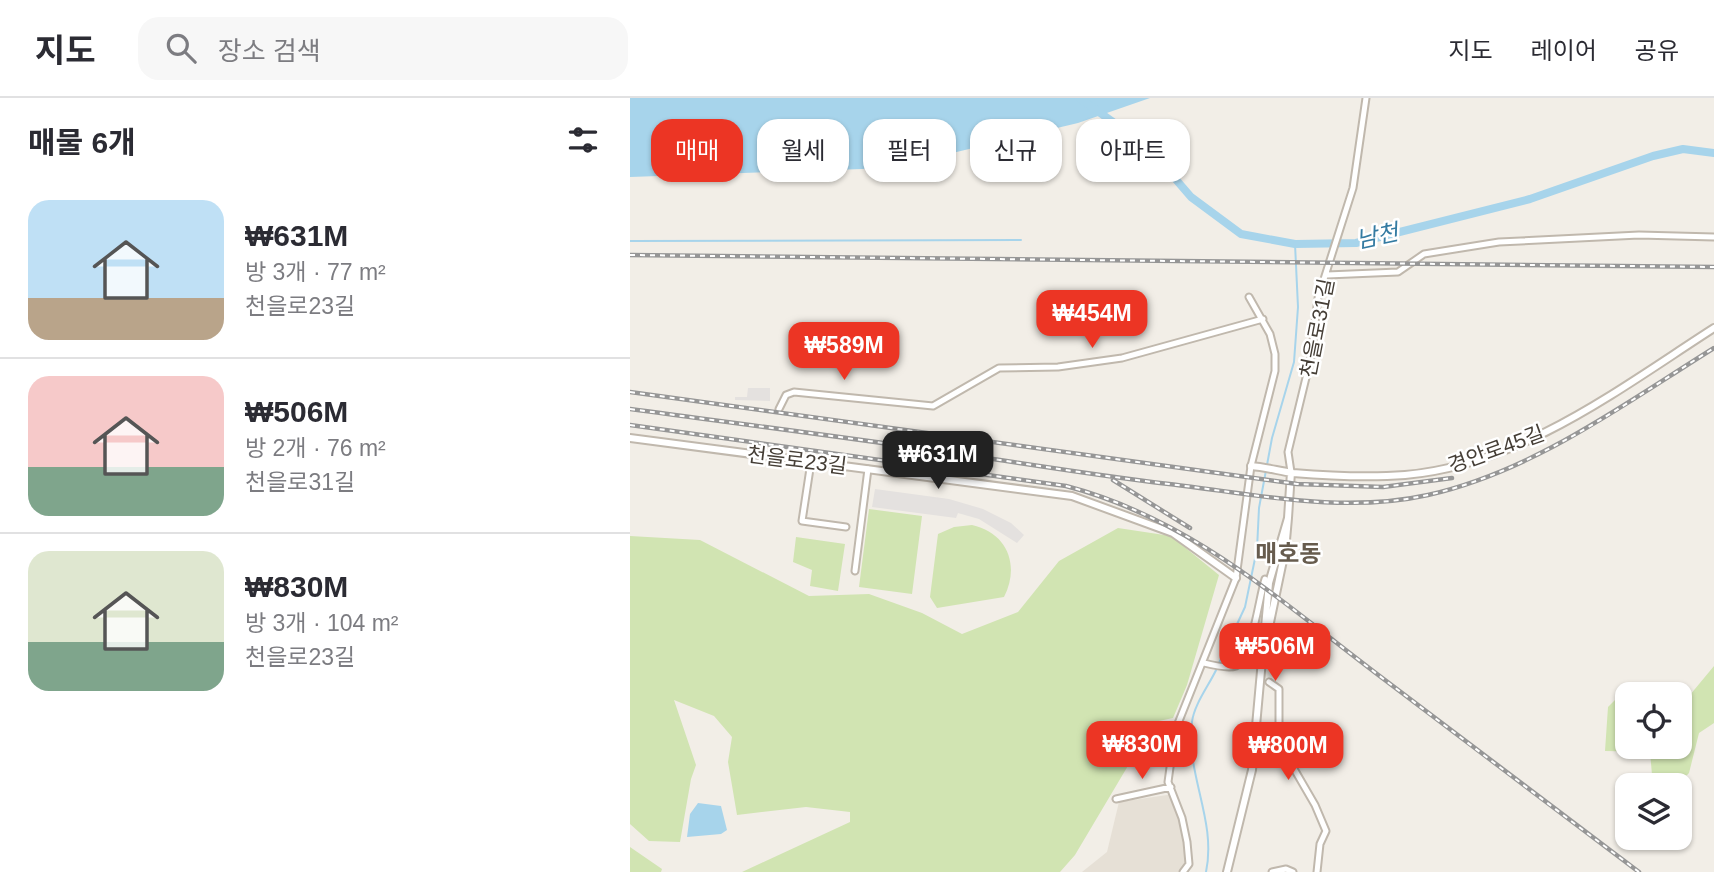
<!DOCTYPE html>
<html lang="ko">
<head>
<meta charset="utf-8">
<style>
	body { margin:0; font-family:Arial,"Noto Sans KR",sans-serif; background:#f7f7f7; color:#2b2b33; height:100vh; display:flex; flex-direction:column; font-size:26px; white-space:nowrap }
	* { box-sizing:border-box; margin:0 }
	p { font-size:23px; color:#7c7c81 }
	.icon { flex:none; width:38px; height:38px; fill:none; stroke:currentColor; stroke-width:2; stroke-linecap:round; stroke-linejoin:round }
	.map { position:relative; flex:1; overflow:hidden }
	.panel { display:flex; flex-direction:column; background:#fff; width:630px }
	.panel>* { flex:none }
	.banner { position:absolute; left:21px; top:21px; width:665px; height:63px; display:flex; gap:14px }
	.buttons { position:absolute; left:985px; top:584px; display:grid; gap:14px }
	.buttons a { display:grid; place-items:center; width:77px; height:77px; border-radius:14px; background:#fff; box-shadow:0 2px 5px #0004; font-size:35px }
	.price { position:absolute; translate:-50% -60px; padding:0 16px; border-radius:14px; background:#ec3524; color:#fff; font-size:23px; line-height:46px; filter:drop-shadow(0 2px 4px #0008) }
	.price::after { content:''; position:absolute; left:50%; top:42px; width:21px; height:16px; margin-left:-10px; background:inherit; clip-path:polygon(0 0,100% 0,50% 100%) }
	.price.on { background:#222; color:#fff }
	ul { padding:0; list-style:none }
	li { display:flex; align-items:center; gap:21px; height:175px; padding:0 28px }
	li+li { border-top:2px solid #e1e1e2 }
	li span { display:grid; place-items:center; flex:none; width:196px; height:140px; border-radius:21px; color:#555 }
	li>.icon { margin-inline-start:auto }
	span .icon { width:84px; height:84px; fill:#fffc; stroke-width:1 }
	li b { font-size:30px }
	h2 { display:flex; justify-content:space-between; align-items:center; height:84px; padding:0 28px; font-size:30px }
	.tag { padding:0 24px; border-radius:21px; background:#fff; box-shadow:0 2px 5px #0004; font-size:24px; line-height:63px }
	.tag.on { background:#ec3524; color:#fff }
	header { display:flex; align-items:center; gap:42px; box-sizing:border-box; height:98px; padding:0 35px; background:#fff; border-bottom:2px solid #e1e1e2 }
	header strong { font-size:33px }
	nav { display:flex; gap:38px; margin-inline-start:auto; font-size:24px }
	.search { width:490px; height:63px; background:#f7f7f7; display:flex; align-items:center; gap:18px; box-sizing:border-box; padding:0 24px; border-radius:21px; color:#7c7c81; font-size:26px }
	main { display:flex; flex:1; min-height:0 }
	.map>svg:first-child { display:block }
</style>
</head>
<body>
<header>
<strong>지도</strong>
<div class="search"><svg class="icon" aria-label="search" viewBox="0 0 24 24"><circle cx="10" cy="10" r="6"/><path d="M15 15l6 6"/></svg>장소 검색</div>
<nav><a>지도</a><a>레이어</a><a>공유</a></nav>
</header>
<main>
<section class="panel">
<h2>매물 6개<svg class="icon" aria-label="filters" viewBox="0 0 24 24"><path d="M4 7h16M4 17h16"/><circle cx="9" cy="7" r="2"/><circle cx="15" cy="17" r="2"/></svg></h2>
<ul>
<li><span style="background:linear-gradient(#bfe0f5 70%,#b9a48a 0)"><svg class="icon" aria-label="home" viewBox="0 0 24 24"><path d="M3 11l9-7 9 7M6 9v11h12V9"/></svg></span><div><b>₩631M</b><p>방 3개 · 77 m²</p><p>천을로23길</p></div></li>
<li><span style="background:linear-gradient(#f6c9c9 65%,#7fa58c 0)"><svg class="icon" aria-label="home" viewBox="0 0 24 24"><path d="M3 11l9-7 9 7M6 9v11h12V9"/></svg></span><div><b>₩506M</b><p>방 2개 · 76 m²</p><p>천을로31길</p></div></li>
<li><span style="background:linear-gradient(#dfe7d0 65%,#7fa58c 0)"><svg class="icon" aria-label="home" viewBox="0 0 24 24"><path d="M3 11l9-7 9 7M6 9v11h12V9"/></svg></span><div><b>₩830M</b><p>방 3개 · 104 m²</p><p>천을로23길</p></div></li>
</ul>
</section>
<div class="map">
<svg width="1084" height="774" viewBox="0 0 1084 774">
	<rect width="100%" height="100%" fill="#f2eee7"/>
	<path fill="#e6e0d6" d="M 544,696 L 558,761 L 551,774 L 452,774 L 477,754 L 489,704 Z"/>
	<path fill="#d1e4b2" d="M 239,411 L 292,418 L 282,496 L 229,489 Z
		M 342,427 C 378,435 390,468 374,499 L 307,510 L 300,499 L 308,436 L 324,429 Z
		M 488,430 L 541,438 L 589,477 L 557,587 L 543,620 L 524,624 L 445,757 L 430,774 L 112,774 L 220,724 L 220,714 L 176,709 L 107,717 L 98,664 L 102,639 L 84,618 L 44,602 L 66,667 L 61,681 L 50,744 L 19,743 L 0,726 L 0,438 L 70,442 L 179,498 L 239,496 L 292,515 L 332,536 L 388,514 L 429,463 Z
		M 166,439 L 215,446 L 208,493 L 180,488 L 182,472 L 163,464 Z
		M 1084,568 L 1084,625 L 1069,635 L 1059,675 L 1047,688 L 1023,688 L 1020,654 L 975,653 L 978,609 L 995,592 L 1018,597 L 998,597 L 998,649 L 1050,649 L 1050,609 Z
		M 0,749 L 32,771 L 31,774 L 0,774 Z"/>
	<path fill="#e4e1df" d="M 118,290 L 140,290 L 140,303 L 105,302 L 105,299 L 117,299 Z
		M 245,391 L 319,401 L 353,411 L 381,425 L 394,437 L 387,445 L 349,421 L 328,415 L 326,420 L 242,409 Z"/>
	<path fill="#a7d4eb" d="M 0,0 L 520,0 L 448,25 L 260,70 L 0,79 Z
		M 68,705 L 91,708 L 97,732 L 91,736 L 57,739 L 60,716 Z"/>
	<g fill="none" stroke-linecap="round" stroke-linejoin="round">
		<path stroke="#a7d4eb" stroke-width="2" d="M 0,143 L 391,142
			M 589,565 L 615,509 L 627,451 L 629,410 L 642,340 L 664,264 L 668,209 L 665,146
			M 576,774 C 587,722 555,675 562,624 C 564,606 580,586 587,570"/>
		<path stroke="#a7d4eb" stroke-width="8" d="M 449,0 L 517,48 L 561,99 L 611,136 L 665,146 L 726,145 L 900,101 L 1023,58 L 1053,51 L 1084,55"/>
		<defs>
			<path id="minor" d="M 697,177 L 768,174 L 794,156 L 869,144 L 1009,137 L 1084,139
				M 149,311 L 156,297 L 164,294 L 303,308 L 369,270 L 428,269 L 492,260 L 633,221
				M 181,364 L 172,423 L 216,429
				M 661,374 L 658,354 L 681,259 L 688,200 L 723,90 L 736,0
				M 225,473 L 238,371
				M 574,565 C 582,567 598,571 606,568 C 622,560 629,499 635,481
				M 639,584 L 649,591 L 649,625 L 656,657 L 685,707 L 696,733 L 690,746 L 687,774
				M 486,701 L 541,689
				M 553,774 L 559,766 L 557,744 L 552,720 L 538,684 L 545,633 L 606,480 L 621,368 L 645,273 L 645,256 L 640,236 L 619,199
				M 642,774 L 656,771 L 663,774"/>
			<path id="tertiary" d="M 0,340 L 442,398 L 543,435 L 606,480
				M 621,368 C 635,369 649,373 663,375 C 700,378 737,380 775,377 C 891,367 989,291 1084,230
				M 658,420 L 661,374
				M 597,774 L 622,672 L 639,485 L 658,420 L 655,453 L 634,553"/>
		</defs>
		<use href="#minor" stroke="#c0b8ad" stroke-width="9"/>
		<use href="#tertiary" stroke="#c0b8ad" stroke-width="10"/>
		<use href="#minor" stroke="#fff" stroke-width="5"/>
		<use href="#tertiary" stroke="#fff" stroke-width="6"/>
		<defs>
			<path id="rail" d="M 0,157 L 1084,169
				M 0,294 L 667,386 L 753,389 L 822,380
				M 0,311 C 103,325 206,338 309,353 C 386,364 462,377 539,386 C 625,396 712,416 798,397 C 904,373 994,306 1084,250
				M 0,327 L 436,388 C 559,420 648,501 747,576 C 834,642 921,708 1009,774
				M 483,382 L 560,430"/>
		</defs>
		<use href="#rail" stroke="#969696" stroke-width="4.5"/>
		<use href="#rail" stroke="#fff" stroke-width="2" stroke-dasharray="5" stroke-linecap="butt"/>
	</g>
	<g text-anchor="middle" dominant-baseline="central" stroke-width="5" stroke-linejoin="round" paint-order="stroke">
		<g font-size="21" fill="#453e36" stroke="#fff">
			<text transform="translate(687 230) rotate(-79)">천을로31길</text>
			<text transform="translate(866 351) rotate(-20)">경안로45길</text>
			<text transform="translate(167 362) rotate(7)">천을로23길</text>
		</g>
		<g font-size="23" font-style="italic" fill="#347ba2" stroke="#fff">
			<text transform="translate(747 138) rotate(-12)">남천</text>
		</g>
		<g font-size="24" font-weight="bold" fill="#675c4e" stroke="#fff">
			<text x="658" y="455">매호동</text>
		</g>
	</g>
</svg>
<div class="buttons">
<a><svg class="icon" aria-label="locate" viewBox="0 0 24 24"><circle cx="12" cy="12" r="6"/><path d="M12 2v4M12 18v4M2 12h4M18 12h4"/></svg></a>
<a><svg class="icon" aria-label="layers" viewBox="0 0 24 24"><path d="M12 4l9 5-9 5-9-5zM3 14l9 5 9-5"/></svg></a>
</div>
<b class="price" style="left:462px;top:252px">₩454M</b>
<b class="price" style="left:214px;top:284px">₩589M</b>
<b class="price on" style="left:308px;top:393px">₩631M</b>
<b class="price" style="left:645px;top:585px">₩506M</b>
<b class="price" style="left:512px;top:683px">₩830M</b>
<b class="price" style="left:658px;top:684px">₩800M</b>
<div class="banner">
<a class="tag on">매매</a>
<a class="tag">월세</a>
<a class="tag">필터</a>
<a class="tag">신규</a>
<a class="tag">아파트</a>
</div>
</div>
</main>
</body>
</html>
